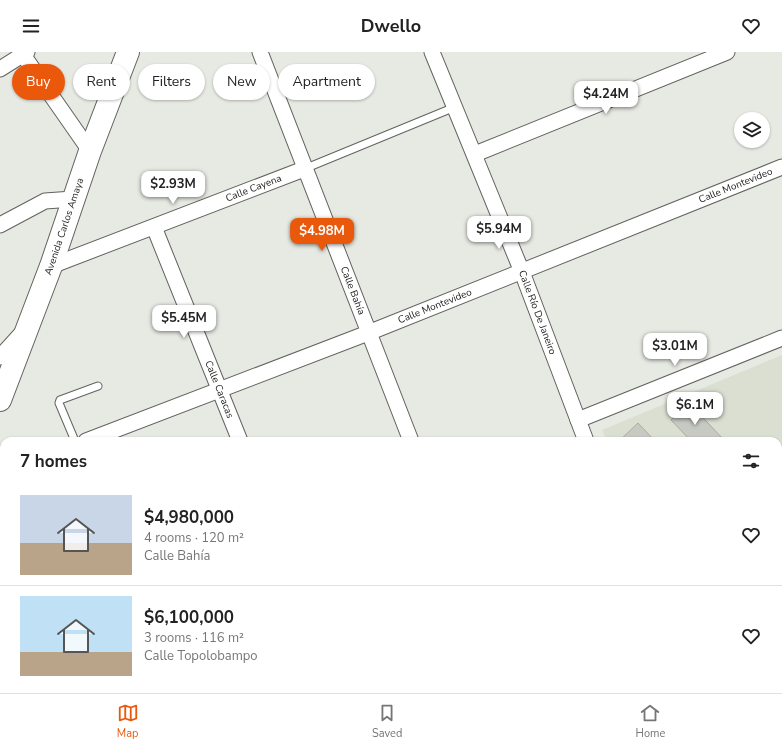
<!DOCTYPE html>
<html lang="en">
<head>
<meta charset="utf-8">
<style>
	body { margin:0; font-family:"Nunito Sans",sans-serif; background:#f2f2f2; color:#222; height:100vh; display:flex; flex-direction:column; font-size:15px; white-space:nowrap }
	* { box-sizing:border-box; margin:0 }
	p { font-size:13px; color:#767676 }
	.icon { flex:none; width:22px; height:22px; fill:none; stroke:currentColor; stroke-width:2; stroke-linecap:round; stroke-linejoin:round }
	.map { position:relative; flex:1; overflow:hidden }
	.side { position:absolute; left:0px; top:385px; width:782px; height:256px; display:flex; flex-direction:column; background:#fff; border-radius:12px 12px 0 0; box-shadow:0 1px 3px #0004 }
	.side>* { flex:none }
	.guide { position:absolute; left:12px; top:12px; width:400px; height:36px; display:flex; gap:8px }
	.fabs { position:absolute; left:734px; top:60px; display:grid; gap:8px }
	.fabs a { display:grid; place-items:center; width:36px; height:36px; border-radius:50%; background:#fff; box-shadow:0 1px 3px #0004; font-size:20px }
	.price { position:absolute; translate:-50% -34px; padding:0 9px; border-radius:8px; background:#fff; color:#222; font-size:13px; line-height:26px; filter:drop-shadow(0 1px 2px #0008) }
	.price::after { content:''; position:absolute; left:50%; top:24px; width:12px; height:9px; margin-left:-6px; background:inherit; clip-path:polygon(0 0,100% 0,50% 100%) }
	.price.active { background:#ea580c; color:#fff }
	ul { padding:0; list-style:none }
	li { display:flex; align-items:center; gap:12px; height:100px; padding:0 20px }
	li+li { border-top:1px solid #e0e0e0 }
	li span { display:grid; place-items:center; flex:none; width:112px; height:80px; border-radius:0px; color:#555 }
	li>.icon { margin-inline-start:auto }
	span .icon { width:48px; height:48px; fill:#fffc; stroke-width:1 }
	li b { font-size:17px }
	h2 { display:flex; justify-content:space-between; align-items:center; height:48px; padding:0 20px; font-size:17px }
	.chip { padding:0 14px; border-radius:18px; background:#fff; box-shadow:0 1px 3px #0004; font-size:14px; line-height:36px }
	.chip.active { background:#ea580c; color:#fff }
	header { display:flex; justify-content:space-between; align-items:center; height:52px; padding:0 20px; background:#fff; font-size:18px; font-weight:700 }
	.tabs { display:flex; justify-content:space-around; align-items:center; height:56px; border-top:1px solid #e0e0e0; background:#fff; font-size:11px; color:#767676 }
	.tabs a { display:grid; justify-items:center; gap:2px }
	.tabs .active { color:#ea580c }
	.map>svg:first-child { display:block }
</style>
</head>
<body>
<header><svg class="icon" aria-label="menu" viewBox="0 0 24 24"><path d="M4 6h16M4 12h16M4 18h16"/></svg>Dwello<svg class="icon" aria-label="heart" viewBox="0 0 24 24"><path d="M12 20l-8-8c-3-5 5-10 8-4 3-6 11-1 8 4z"/></svg></header>
<div class="map">
<svg width="782" height="641" viewBox="0 0 782 641">
	<rect width="100%" height="100%" fill="#e7e9e3"/>
	<path fill="#dbdfd2" d="M 782,303 L 782,551 L 778,552 L 778,389 L 607,389 L 602,378 Z"/>
	<path fill="#c7c9c3" stroke="#aaaca6" d="M 689,351 L 725,389 L 691,389 L 671,368 Z
		M 638,371 L 655,389 L 619,389 Z"/>
	<g fill="none" stroke-linecap="round" stroke-linejoin="round">
		<defs>
			<path id="service" d="M 304,117 L 455,55
				M 75,389 L 59,351 L 60,348 L 98,334
				M 606,637 L 606,641"/>
			<g id="minor">
				<path d="M 21,0 L 90,99"/>
				<path id="s1" d="M 260,0 L 411,389"/>
				<path id="s2" d="M 432,0 L 522,220 L 586,389"/>
				<path d="M 0,17 L 27,0"/>
				<path d="M 475,102 L 727,0"/>
				<path d="M 0,173 L 45,149 L 73,147"/>
				<path id="s3" d="M 154,175 L 240,389"/>
				<path id="s4" d="M 51,214 L 304,117"/>
				<path d="M 0,305 L 21,282"/>
				<path d="M 578,368 L 782,286"/>
				<path id="s5" d="M 86,389 L 368,281 L 782,115"/>
				<path d="M 0,417 L 4,415"/>
				<path d="M 0,596 L 4,595"/>
				<path d="M 167,637 L 168,641"/>
				<path d="M 338,637 L 340,641"/>
			</g>
			<path id="tertiary" d="M 671,637 L 672,641"/>
			<path id="secondary" d="M 778,576 L 782,575
				M 516,641 L 532,637"/>
			<g id="primary">
				<path id="s6" d="M 0,348 L 51,214 L 90,99 L 128,0"/>
			</g>
		</defs>
		<use href="#service" stroke="#61635e" stroke-width="9"/>
		<use href="#minor" stroke="#61635e" stroke-width="17"/>
		<use href="#tertiary" stroke="#61635e" stroke-width="21"/>
		<use href="#secondary" stroke="#61635e" stroke-width="23"/>
		<use href="#primary" stroke="#61635e" stroke-width="24"/>
		<use href="#service" stroke="#fff" stroke-width="7"/>
		<use href="#minor" stroke="#fff" stroke-width="15"/>
		<use href="#tertiary" stroke="#fff" stroke-width="19"/>
		<use href="#secondary" stroke="#fff" stroke-width="21"/>
		<use href="#primary" stroke="#fff" stroke-width="22"/>
	</g>
	<g text-anchor="middle" dominant-baseline="central" stroke-width="3.5" stroke-linejoin="round" paint-order="stroke">
		<g font-size="10" fill="#1d1e1c" stroke="#e7e9e3">
			<text stroke="none"><textPath href="#s5" startOffset="698">Calle Montevideo</textPath></text>
			<text stroke="none"><textPath href="#s4" startOffset="217">Calle Cayena</textPath></text>
			<text stroke="none"><textPath href="#s6" startOffset="185">Avenida Carlos Amaya</textPath></text>
			<text stroke="none"><textPath href="#s1" startOffset="256">Calle Bahía</textPath></text>
			<text stroke="none"><textPath href="#s5" startOffset="374">Calle Montevideo</textPath></text>
			<text stroke="none"><textPath href="#s2" startOffset="281">Calle Río De Janeiro</textPath></text>
			<text stroke="none"><textPath href="#s3" startOffset="175">Calle Caracas</textPath></text>
		</g>
	</g>
</svg>
<div class="fabs">
<a><svg class="icon" aria-label="layers" viewBox="0 0 24 24"><path d="M12 4l9 5-9 5-9-5zM3 14l9 5 9-5"/></svg></a>
</div>
<b class="price" style="left:606px;top:63px">$4.24M</b>
<b class="price" style="left:173px;top:153px">$2.93M</b>
<b class="price" style="left:499px;top:198px">$5.94M</b>
<b class="price active" style="left:322px;top:200px">$4.98M</b>
<b class="price" style="left:184px;top:287px">$5.45M</b>
<b class="price" style="left:675px;top:315px">$3.01M</b>
<b class="price" style="left:695px;top:374px">$6.1M</b>
<div class="guide">
<a class="chip active">Buy</a>
<a class="chip">Rent</a>
<a class="chip">Filters</a>
<a class="chip">New</a>
<a class="chip">Apartment</a>
</div>
<section class="side">
<h2>7 homes<svg class="icon" aria-label="filters" viewBox="0 0 24 24"><path d="M4 7h16M4 17h16"/><circle cx="9" cy="7" r="2"/><circle cx="15" cy="17" r="2"/></svg></h2>
<ul>
<li><span style="background:linear-gradient(#c9d6e8 60%,#b9a48a 0)"><svg class="icon" aria-label="home" viewBox="0 0 24 24"><path d="M3 11l9-7 9 7M6 9v11h12V9"/></svg></span><div><b>$4,980,000</b><p>4 rooms · 120 m²</p><p>Calle Bahía</p></div><svg class="icon" aria-label="heart" viewBox="0 0 24 24"><path d="M12 20l-8-8c-3-5 5-10 8-4 3-6 11-1 8 4z"/></svg></li>
<li><span style="background:linear-gradient(#bfe0f5 70%,#b9a48a 0)"><svg class="icon" aria-label="home" viewBox="0 0 24 24"><path d="M3 11l9-7 9 7M6 9v11h12V9"/></svg></span><div><b>$6,100,000</b><p>3 rooms · 116 m²</p><p>Calle Topolobampo</p></div><svg class="icon" aria-label="heart" viewBox="0 0 24 24"><path d="M12 20l-8-8c-3-5 5-10 8-4 3-6 11-1 8 4z"/></svg></li>
</ul>
</section>
</div>
<nav class="tabs">
<a class="active"><svg class="icon" aria-label="map" viewBox="0 0 24 24"><path d="M3 6l6-2 6 2 6-2v14l-6 2-6-2-6 2zM9 4v14M15 6v14"/></svg>Map</a>
<a><svg class="icon" aria-label="saved" viewBox="0 0 24 24"><path d="M7 4h10v16l-5-4-5 4z"/></svg>Saved</a>
<a><svg class="icon" aria-label="home" viewBox="0 0 24 24"><path d="M3 11l9-7 9 7M6 9v11h12V9"/></svg>Home</a>
</nav>
</body>
</html>
